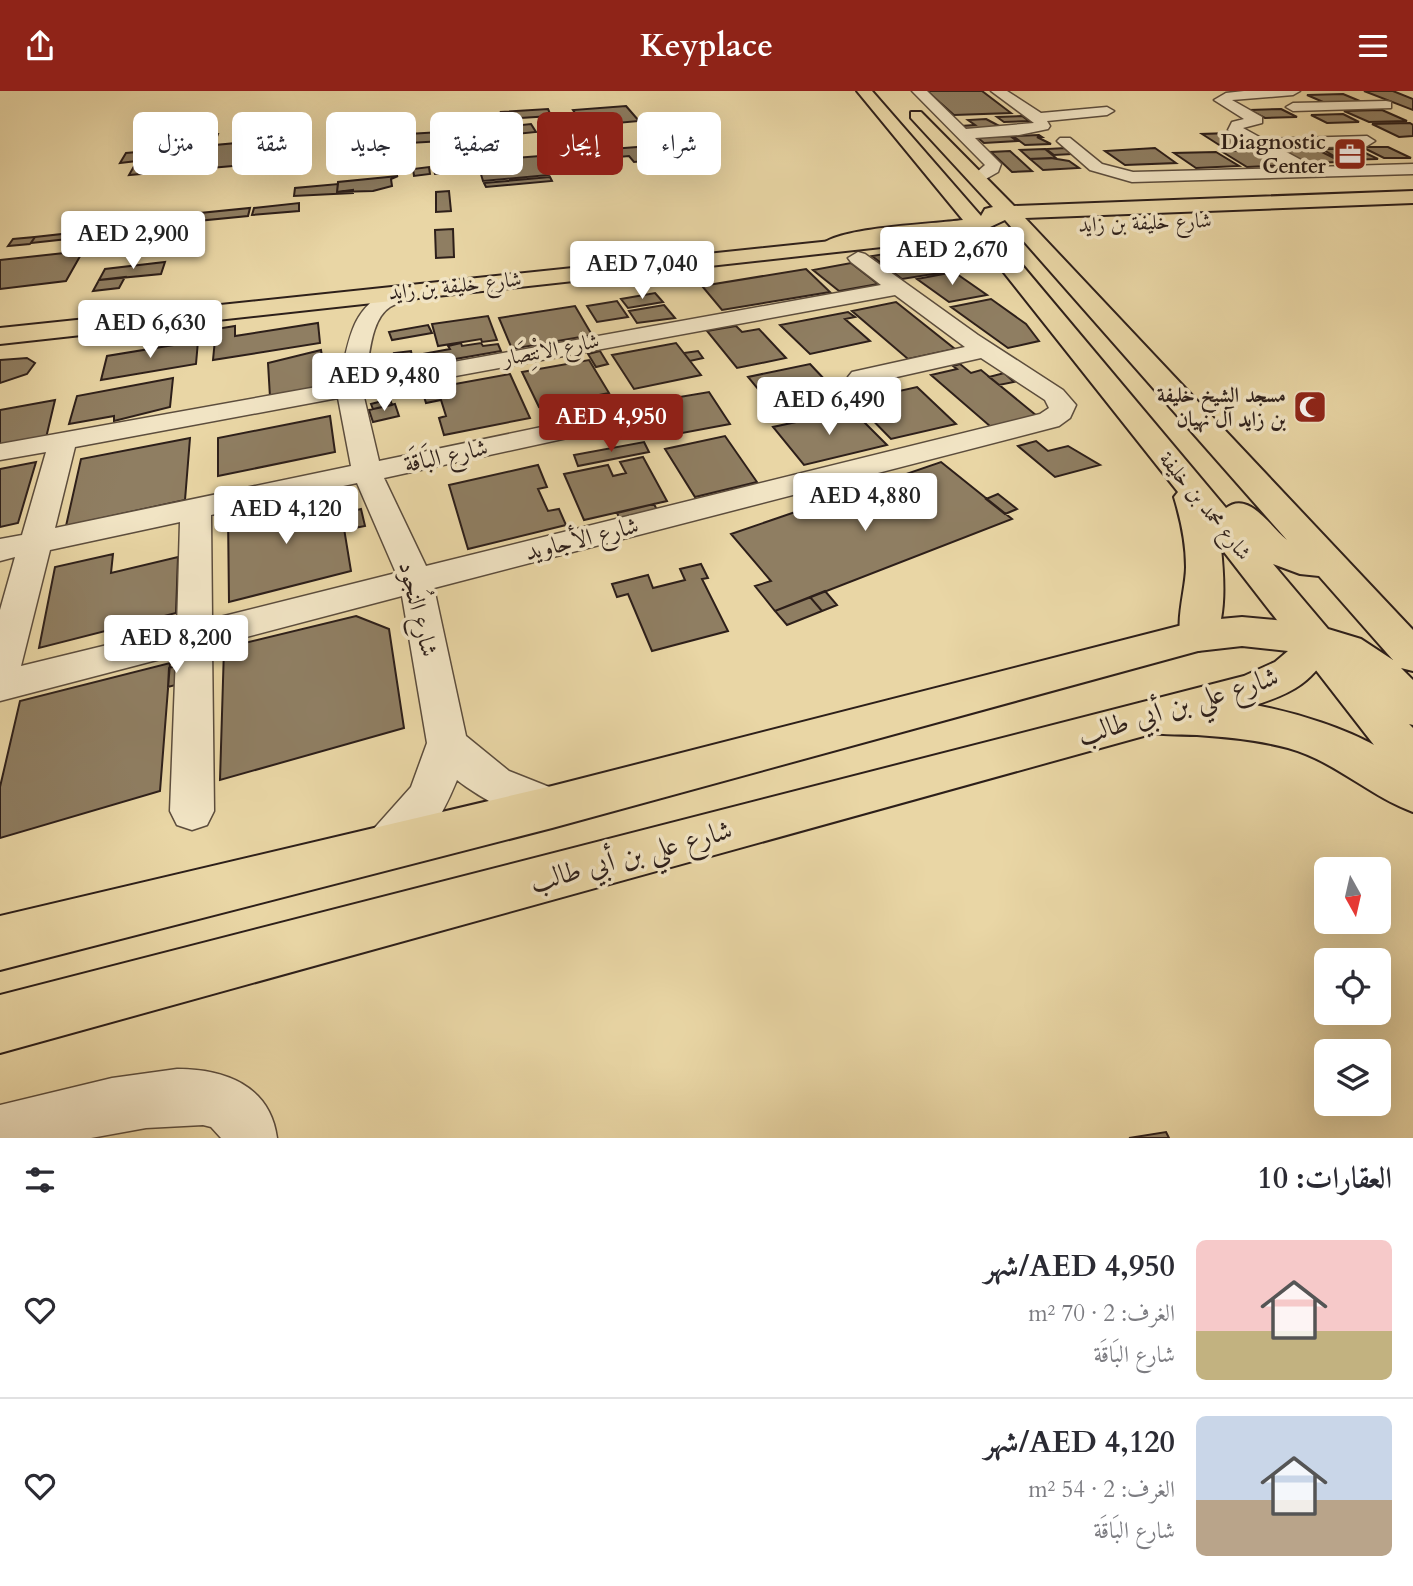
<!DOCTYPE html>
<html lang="ar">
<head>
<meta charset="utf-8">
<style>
	body { margin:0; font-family:Cardo,Amiri,serif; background:#f7f7f7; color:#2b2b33; direction:rtl; height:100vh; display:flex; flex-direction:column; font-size:26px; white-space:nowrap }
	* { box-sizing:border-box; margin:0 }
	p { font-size:23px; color:#7c7c81 }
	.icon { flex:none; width:38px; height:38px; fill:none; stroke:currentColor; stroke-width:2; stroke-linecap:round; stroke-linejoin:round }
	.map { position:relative; height:1047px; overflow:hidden; direction:ltr }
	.sheet { display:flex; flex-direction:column; background:#fff; flex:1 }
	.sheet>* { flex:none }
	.guide { position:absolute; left:21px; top:21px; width:700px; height:63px; direction:rtl; display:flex; gap:14px }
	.needle { width:46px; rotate:172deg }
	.tools { position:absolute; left:1314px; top:766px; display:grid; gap:14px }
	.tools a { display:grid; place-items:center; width:77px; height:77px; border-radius:10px; background:#fff; box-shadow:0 7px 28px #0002; font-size:35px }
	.price { position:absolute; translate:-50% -60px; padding:0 16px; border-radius:7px; background:#fff; color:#222; font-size:23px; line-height:46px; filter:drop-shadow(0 2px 4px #0008) }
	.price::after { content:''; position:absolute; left:50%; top:42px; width:21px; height:16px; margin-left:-10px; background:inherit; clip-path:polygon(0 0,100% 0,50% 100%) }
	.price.selected { background:#8f2418; color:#fff }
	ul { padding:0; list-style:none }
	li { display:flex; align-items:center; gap:21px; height:175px; padding:0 21px }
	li+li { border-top:2px solid #e1e1e2 }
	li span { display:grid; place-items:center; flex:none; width:196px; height:140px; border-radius:10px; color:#555 }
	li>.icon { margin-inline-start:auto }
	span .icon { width:84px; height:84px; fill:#fffc; stroke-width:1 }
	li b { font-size:30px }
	h2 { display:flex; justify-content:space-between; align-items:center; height:84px; padding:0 21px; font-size:30px }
	.chip { padding:0 24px; border-radius:10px; background:#fff; box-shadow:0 7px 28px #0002; font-size:24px; line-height:63px }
	.chip.selected { background:#8f2418; color:#fff }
	header { display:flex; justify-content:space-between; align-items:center; height:91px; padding:0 21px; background:#8f2418; color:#fff; font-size:32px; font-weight:700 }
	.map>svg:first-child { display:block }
</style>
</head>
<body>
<header><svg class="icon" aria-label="menu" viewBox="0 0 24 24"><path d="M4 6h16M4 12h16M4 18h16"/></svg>Keyplace<svg class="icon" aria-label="share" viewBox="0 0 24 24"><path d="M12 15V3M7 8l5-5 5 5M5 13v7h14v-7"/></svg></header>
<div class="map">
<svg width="1413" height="1047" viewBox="0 0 1413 1047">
	<rect width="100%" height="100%" fill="#e9d6a5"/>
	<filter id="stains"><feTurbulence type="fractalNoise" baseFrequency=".00286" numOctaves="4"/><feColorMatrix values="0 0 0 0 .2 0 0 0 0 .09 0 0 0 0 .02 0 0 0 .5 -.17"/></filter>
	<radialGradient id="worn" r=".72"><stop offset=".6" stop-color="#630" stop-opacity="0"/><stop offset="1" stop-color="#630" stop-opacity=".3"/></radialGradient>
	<path fill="#8f7e62" stroke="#2d1f1a" stroke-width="2" d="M 927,0 L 982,0 L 1011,22 L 954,24 Z
		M 1364,0 L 1393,0 L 1413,8 L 1413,19 Z
		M 1343,3 L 1367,13 L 1330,14 L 1307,4 Z
		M 626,15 L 639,30 L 584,35 L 573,19 Z
		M 548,18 L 551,25 L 504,28 L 501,21 Z
		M 1281,18 L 1297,26 L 1265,27 L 1249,19 Z
		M 1382,19 L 1407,30 L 1369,31 L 1344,20 Z
		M 1343,23 L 1359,31 L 1327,32 L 1311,24 Z
		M 1022,25 L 1029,30 L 1004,31 L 997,26 Z
		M 471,27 L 472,32 L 435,34 L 434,30 Z
		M 986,28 L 1005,38 L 971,42 L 960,35 L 975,34 L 968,29 Z
		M 570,31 L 574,38 L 555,40 L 551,33 Z
		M 1410,32 L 1413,34 L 1413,45 L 1399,46 L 1372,33 Z
		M 531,33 L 536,41 L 516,43 L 512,35 Z
		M 509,35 L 513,43 L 448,49 L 445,40 Z
		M 441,41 L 443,50 L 409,52 L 408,43 Z
		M 1230,42 L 1253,56 L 1224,57 L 1202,43 Z
		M 218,43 L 214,54 L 280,48 L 278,58 L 259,60 L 256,73 L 129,84 L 137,70 L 120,72 L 126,62 L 195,56 L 199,44 Z
		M 1039,44 L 1042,46 L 1037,46 L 1051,53 L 1025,54 L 1013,45 Z
		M 1010,45 L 1017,50 L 984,52 L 977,46 Z
		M 676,53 L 688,66 L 634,71 L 629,65 L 552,72 L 547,63 Z
		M 1362,56 L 1388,56 L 1411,67 L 1384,67 Z
		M 1066,57 L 1074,63 L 1054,64 L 1046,58 Z
		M 1155,57 L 1176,72 L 1125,74 L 1105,60 Z
		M 1045,58 L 1056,67 L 1030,68 L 1020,59 Z
		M 1322,58 L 1357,58 L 1378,68 L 1341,69 Z
		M 1263,59 L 1291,74 L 1247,76 L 1221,60 Z
		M 1318,59 L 1342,71 L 1301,72 L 1279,60 Z
		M 1010,60 L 1032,80 L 1012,81 L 991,61 Z
		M 1216,61 L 1239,75 L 1196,77 L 1174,62 Z
		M 540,65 L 549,84 L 483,90 L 477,70 Z
		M 1051,67 L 1069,70 L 1079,77 L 1043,79 L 1030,68 Z
		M 449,73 L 451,81 L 435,83 L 433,75 Z
		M 429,76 L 430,83 L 414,85 L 413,78 Z
		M 398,85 L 391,88 L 392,95 L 373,100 L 337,101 L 338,91 Z
		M 550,86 L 552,90 L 486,96 L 484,92 Z
		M 338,93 L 337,101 L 353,99 L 353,102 L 294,105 L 295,97 Z
		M 449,100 L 451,120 L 436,121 L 436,101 Z
		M 299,112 L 299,120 L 252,124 L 254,117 Z
		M 250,117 L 248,125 L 156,134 L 160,126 Z
		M 143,134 L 139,143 L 103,147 L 108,137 Z
		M 453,138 L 454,166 L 436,167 L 435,139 Z
		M 89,140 L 86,146 L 31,152 L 35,146 Z
		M 35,146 L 30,153 L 8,155 L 13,148 Z
		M 915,158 L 946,181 L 902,188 L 872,165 Z
		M 83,160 L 66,190 L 0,198 L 0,169 Z
		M 165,171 L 161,183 L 99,189 L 105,178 Z
		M 851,172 L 878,193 L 839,200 L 813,179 Z
		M 806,178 L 830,201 L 722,219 L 702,195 Z
		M 954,181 L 987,204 L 949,211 L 917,188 Z
		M 125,186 L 119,197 L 93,200 L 99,189 Z
		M 655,202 L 663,211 L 628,217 L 621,208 Z
		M 991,208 L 1026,233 L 1039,250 L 1008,257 L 951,216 Z
		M 617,210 L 628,226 L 597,231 L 587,215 Z
		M 896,211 L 955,258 L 908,268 L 852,220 Z
		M 664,214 L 675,227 L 637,232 L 629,220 Z
		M 575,215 L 592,244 L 512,258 L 499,227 Z
		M 848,221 L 855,226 L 845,228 L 870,250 L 810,263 L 780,234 Z
		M 488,225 L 497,249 L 482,251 L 481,248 L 438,255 L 432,233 Z
		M 318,232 L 320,252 L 213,269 L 216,238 L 235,235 L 235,245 Z
		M 428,234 L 432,242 L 392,249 L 389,241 Z
		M 736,235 L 742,241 L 759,238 L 786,267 L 737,277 L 707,240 Z
		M 198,250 L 196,273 L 101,289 L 107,265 Z
		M 461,252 L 462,255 L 481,252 L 483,255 L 498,253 L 501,260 L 398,278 L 394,262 L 411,260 L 412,265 L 450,258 L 448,255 Z
		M 676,252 L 701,284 L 634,298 L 612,264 Z
		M 321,259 L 327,295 L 270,306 L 268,272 Z
		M 600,260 L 608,273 L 596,276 L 588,263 Z
		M 698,260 L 703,267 L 690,270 L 684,262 Z
		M 27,267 L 35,272 L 27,283 L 0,292 L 0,269 Z
		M 589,269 L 609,302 L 539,316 L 522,281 Z
		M 810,273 L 842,307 L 825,311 L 831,318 L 793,326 L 788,320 L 778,322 L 748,286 Z
		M 960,273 L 971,282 L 981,279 L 1037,325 L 991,336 L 931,284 L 957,278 L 953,275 Z
		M 1004,282 L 1014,291 L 999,294 L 989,286 Z
		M 510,283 L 530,327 L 444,344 L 439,327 L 446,325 L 441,309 L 426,312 L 422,299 Z
		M 173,287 L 170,316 L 114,330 L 114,325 L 69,333 L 77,305 Z
		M 917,296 L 956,333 L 891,348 L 854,310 Z
		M 709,301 L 730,333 L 661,346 L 644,312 Z
		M 390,308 L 392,314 L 373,318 L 371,313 Z
		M 55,309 L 46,347 L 0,356 L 0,319 Z
		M 395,313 L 399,325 L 373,331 L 369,319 Z
		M 852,319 L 887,354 L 804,374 L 773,336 Z
		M 330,325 L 335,361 L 218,385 L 218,347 Z
		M 725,345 L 757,391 L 695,406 L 665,358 Z
		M 190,347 L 185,409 L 66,435 L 81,368 Z
		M 1036,350 L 1048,360 L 1068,355 L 1100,374 L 1055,386 L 1018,355 Z
		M 644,351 L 649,361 L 578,375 L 574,364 Z
		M 643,366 L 667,410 L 584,429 L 564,383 L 608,374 L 613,385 L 626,382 L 620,371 Z
		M 36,371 L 18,432 L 0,436 L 0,378 Z
		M 941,371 L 1012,428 L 775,520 L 755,495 L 771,490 L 731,443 Z
		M 538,374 L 547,396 L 538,398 L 548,420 L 559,418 L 566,434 L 468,458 L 449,394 Z
		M 338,401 L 351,480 L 229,511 L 228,425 Z
		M 998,403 L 1017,418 L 1005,423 L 986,408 Z
		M 654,413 L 657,419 L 620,428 L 617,422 Z
		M 361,418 L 365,435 L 344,439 L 341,423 Z
		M 113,463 L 111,482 L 178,466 L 176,522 L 39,557 L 55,476 Z
		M 701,473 L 708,487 L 702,488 L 728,540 L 652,560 L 628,503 L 617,506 L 612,493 L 648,484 L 653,497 L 685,489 L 680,478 Z
		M 825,500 L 837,514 L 822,520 L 810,506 Z
		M 810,506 L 822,520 L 787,534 L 775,520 Z
		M 356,525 L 389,538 L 404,637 L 220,689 L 224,557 Z
		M 170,572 L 160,700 L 0,747 L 0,696 L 20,610 Z
		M 184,573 L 183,592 L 168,596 L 169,577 Z
		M 1166,1041 L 1169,1047 L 1129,1047 Z"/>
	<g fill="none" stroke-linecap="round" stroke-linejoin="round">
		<defs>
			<path id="minor" d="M 912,0 L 927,0 L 966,38 L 1034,32 L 991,0 L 1007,0 L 1041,22 L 1107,16 L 1114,20 L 1107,24 L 1047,30 L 1050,35 L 1048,38 L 1019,44 L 975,47 L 1001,73 L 998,81 L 977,93 L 969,88 L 985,74 Z
				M 1244,0 L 1300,0 L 1293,4 L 1232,9 L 1262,26 L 1262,32 L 1243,37 L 1263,48 L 1367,45 L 1375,50 L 1367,55 L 1279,57 L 1314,76 L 1413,73 L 1413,83 L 1132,91 L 1090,79 L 1057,50 L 1060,47 L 1070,47 L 1102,73 L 1133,81 L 1291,77 L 1228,39 L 1232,31 L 1244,28 L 1214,9 L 1226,2 Z
				M 1386,10 L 1391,11 L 1391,17 L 1293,20 L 1286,16 L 1293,12 Z
				M 858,161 L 865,163 L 978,244 L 1063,299 L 1076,314 L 1070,327 L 1059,335 L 434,497 L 466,645 L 509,680 L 567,703 L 574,716 L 567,729 C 563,731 556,735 552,735 C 528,735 476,704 457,689 C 443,723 422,764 386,778 L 370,772 L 364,757 L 370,742 L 411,696 L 427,652 L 402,505 L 212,555 L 214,720 L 207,734 L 192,739 L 177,734 L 170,720 L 176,564 L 0,610 L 0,519 L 15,466 L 0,470 L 0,448 L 22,444 L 46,361 L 0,369 L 0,353 L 339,292 C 349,253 349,218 389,200 C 399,196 405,193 416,195 L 419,200 C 412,209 400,210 390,216 C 370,229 370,266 365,287 L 881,194 L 851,171 L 848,167 ZM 895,204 L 965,256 L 852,281 L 848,286 L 852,291 L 861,294 L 981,267 L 1045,309 L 1049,317 L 1040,323 L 426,475 L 384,387 L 604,339 L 614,337 L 617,331 L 614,325 L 604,323 L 379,370 L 363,302 ZM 338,307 L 351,375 L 55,437 L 75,356 ZM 357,392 L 396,482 L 212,528 L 211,424 ZM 180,431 L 177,537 L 21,575 L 50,459 Z
				M 177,978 C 224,978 270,994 277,1047 L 221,1047 L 211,1036 L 203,1034 L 146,1037 L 91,1047 L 0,1047 L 0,1014 L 112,987 Z"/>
			<path id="major" d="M 984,134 L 991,136 L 994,140 L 991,144 L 0,253 L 0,237 Z
				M 1242,526 L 1286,530 L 1329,541 L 1335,551 C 1314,591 1294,602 1252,615 L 0,962 L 0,904 L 1244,585 L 1275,571 L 1288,560 L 1242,555 L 1198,560 L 552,737 L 0,879 L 0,825 L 552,695 L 1198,530 Z"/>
			<path id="highway" d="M 857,0 L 872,0 L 981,125 L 985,118 L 993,116 L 911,27 L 911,21 L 921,21 L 1014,115 L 1413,100 L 1413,112 L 1025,127 L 1413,539 L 1413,580 L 1401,577 L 1413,589 L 1413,634 L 1409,633 L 1413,637 L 1413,721 C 1369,705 1335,670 1288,657 C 1258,649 1228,646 1197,644 C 1176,643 1157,645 1138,638 L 1131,626 L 1138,614 C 1199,593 1318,623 1374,654 L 1221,457 C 1224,487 1227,528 1212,555 L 1198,560 L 1184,555 C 1173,535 1186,499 1186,476 C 1186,452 1181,429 1174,406 L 1178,401 L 971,140 L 873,151 L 832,161 L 824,160 L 821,155 C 835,136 936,133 963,129 ZM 1005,129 L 1028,155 L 1287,449 C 1270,436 1249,399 1226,417 L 990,136 ZM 1273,473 L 1300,483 L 1319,485 L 1393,569 L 1361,548 L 1328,538 Z"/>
		</defs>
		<use href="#minor" stroke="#5c4d3d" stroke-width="3"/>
		<use href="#major" stroke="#2d1f1a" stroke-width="4"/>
		<use href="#highway" stroke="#2d1f1a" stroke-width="4"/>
		<use href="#minor" fill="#f1e4c4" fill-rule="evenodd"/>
		<use href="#major" fill="#e9d6a5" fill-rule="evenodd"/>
		<use href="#highway" fill="#e9d6a5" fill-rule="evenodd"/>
	</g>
	<defs>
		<symbol id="office-square" viewBox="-11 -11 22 22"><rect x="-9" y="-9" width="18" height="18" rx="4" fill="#8f2418" stroke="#f1e4c4"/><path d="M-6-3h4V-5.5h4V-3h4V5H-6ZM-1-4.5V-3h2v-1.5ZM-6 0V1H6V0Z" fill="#fff"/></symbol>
		<symbol id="mosque-square" viewBox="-11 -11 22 22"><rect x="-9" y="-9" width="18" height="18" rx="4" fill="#8f2418" stroke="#f1e4c4"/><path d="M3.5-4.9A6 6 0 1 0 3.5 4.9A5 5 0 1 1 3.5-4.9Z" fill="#fff"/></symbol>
	</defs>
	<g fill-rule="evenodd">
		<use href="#office-square" x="1331" y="44" width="38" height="38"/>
		<use href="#mosque-square" x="1291" y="297" width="38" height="38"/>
	</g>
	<g text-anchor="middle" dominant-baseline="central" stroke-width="7" stroke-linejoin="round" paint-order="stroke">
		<g font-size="21" font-weight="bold" fill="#2d1f1a" stroke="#f1e4c4" text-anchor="end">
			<text x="1326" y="51">Diagnostic<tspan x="1326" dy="24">Center</tspan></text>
			<text x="1286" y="304">مسجد الشيخ خليفة<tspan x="1286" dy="24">بن زايد آل نهيان</tspan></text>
		</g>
		<g font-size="21" fill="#2d1f1a" stroke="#f1e4c4">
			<text transform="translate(1145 132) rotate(-2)">شارع خليفة بن زايد</text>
			<text transform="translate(455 195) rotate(-6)">شارع خليفة بن زايد</text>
			<text transform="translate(551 259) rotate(-11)">شارع الانْتِصَار</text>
			<text transform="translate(1205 415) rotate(51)">شارع محمد بن خليفة</text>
		</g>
		<g font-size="24" fill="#2d1f1a" stroke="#f1e4c4">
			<text transform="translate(446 365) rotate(-12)">شارع البَاقَة</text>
			<text transform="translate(582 448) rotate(-14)">شارع الأجاويد</text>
			<text transform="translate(418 518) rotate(76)">شارع النُجود</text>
		</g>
		<g font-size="28" fill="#2d1f1a" stroke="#f1e4c4">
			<text transform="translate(1178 615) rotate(-17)">شارع علي بن أبي طالب</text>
			<text transform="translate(631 765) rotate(-15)">شارع علي بن أبي طالب</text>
		</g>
	</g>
	<rect width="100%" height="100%" filter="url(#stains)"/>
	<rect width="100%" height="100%" fill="url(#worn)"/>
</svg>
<div class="tools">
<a><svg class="needle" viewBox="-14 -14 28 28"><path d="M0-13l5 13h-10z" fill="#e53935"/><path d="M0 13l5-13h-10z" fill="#7c7c81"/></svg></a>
<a><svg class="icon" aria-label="locate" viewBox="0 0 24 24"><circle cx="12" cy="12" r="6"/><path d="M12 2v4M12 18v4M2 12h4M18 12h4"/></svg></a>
<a><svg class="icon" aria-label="layers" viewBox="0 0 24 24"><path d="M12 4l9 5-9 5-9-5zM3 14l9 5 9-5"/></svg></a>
</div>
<b class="price" style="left:133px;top:180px">AED 2,900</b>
<b class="price" style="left:952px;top:196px">AED 2,670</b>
<b class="price" style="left:642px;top:210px">AED 7,040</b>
<b class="price" style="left:150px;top:269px">AED 6,630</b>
<b class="price" style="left:384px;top:322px">AED 9,480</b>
<b class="price" style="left:829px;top:346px">AED 6,490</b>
<b class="price selected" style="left:611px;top:363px">AED 4,950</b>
<b class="price" style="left:865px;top:442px">AED 4,880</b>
<b class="price" style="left:286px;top:455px">AED 4,120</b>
<b class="price" style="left:176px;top:584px">AED 8,200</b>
<div class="guide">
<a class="chip">شراء</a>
<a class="chip selected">إيجار</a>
<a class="chip">تصفية</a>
<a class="chip">جديد</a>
<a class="chip">شقة</a>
<a class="chip">منزل</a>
</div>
</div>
<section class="sheet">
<h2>العقارات: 10<svg class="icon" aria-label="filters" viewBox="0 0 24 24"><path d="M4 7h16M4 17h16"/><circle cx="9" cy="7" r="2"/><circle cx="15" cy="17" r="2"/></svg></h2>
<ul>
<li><span style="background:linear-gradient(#f6c9c9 65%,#c2b280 0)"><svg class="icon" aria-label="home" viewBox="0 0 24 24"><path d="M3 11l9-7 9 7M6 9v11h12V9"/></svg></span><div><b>AED 4,950/شهر</b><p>الغرف: 2 · 70 m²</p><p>شارع البَاقَة</p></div><svg class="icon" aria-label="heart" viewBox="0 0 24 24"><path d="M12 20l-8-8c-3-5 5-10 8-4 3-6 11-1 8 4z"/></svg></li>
<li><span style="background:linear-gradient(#c9d6e8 60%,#b9a48a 0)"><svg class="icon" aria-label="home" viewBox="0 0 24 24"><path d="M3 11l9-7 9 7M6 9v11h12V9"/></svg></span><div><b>AED 4,120/شهر</b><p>الغرف: 2 · 54 m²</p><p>شارع البَاقَة</p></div><svg class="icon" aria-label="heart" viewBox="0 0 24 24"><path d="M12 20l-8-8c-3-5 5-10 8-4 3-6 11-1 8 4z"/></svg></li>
</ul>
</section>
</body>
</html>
